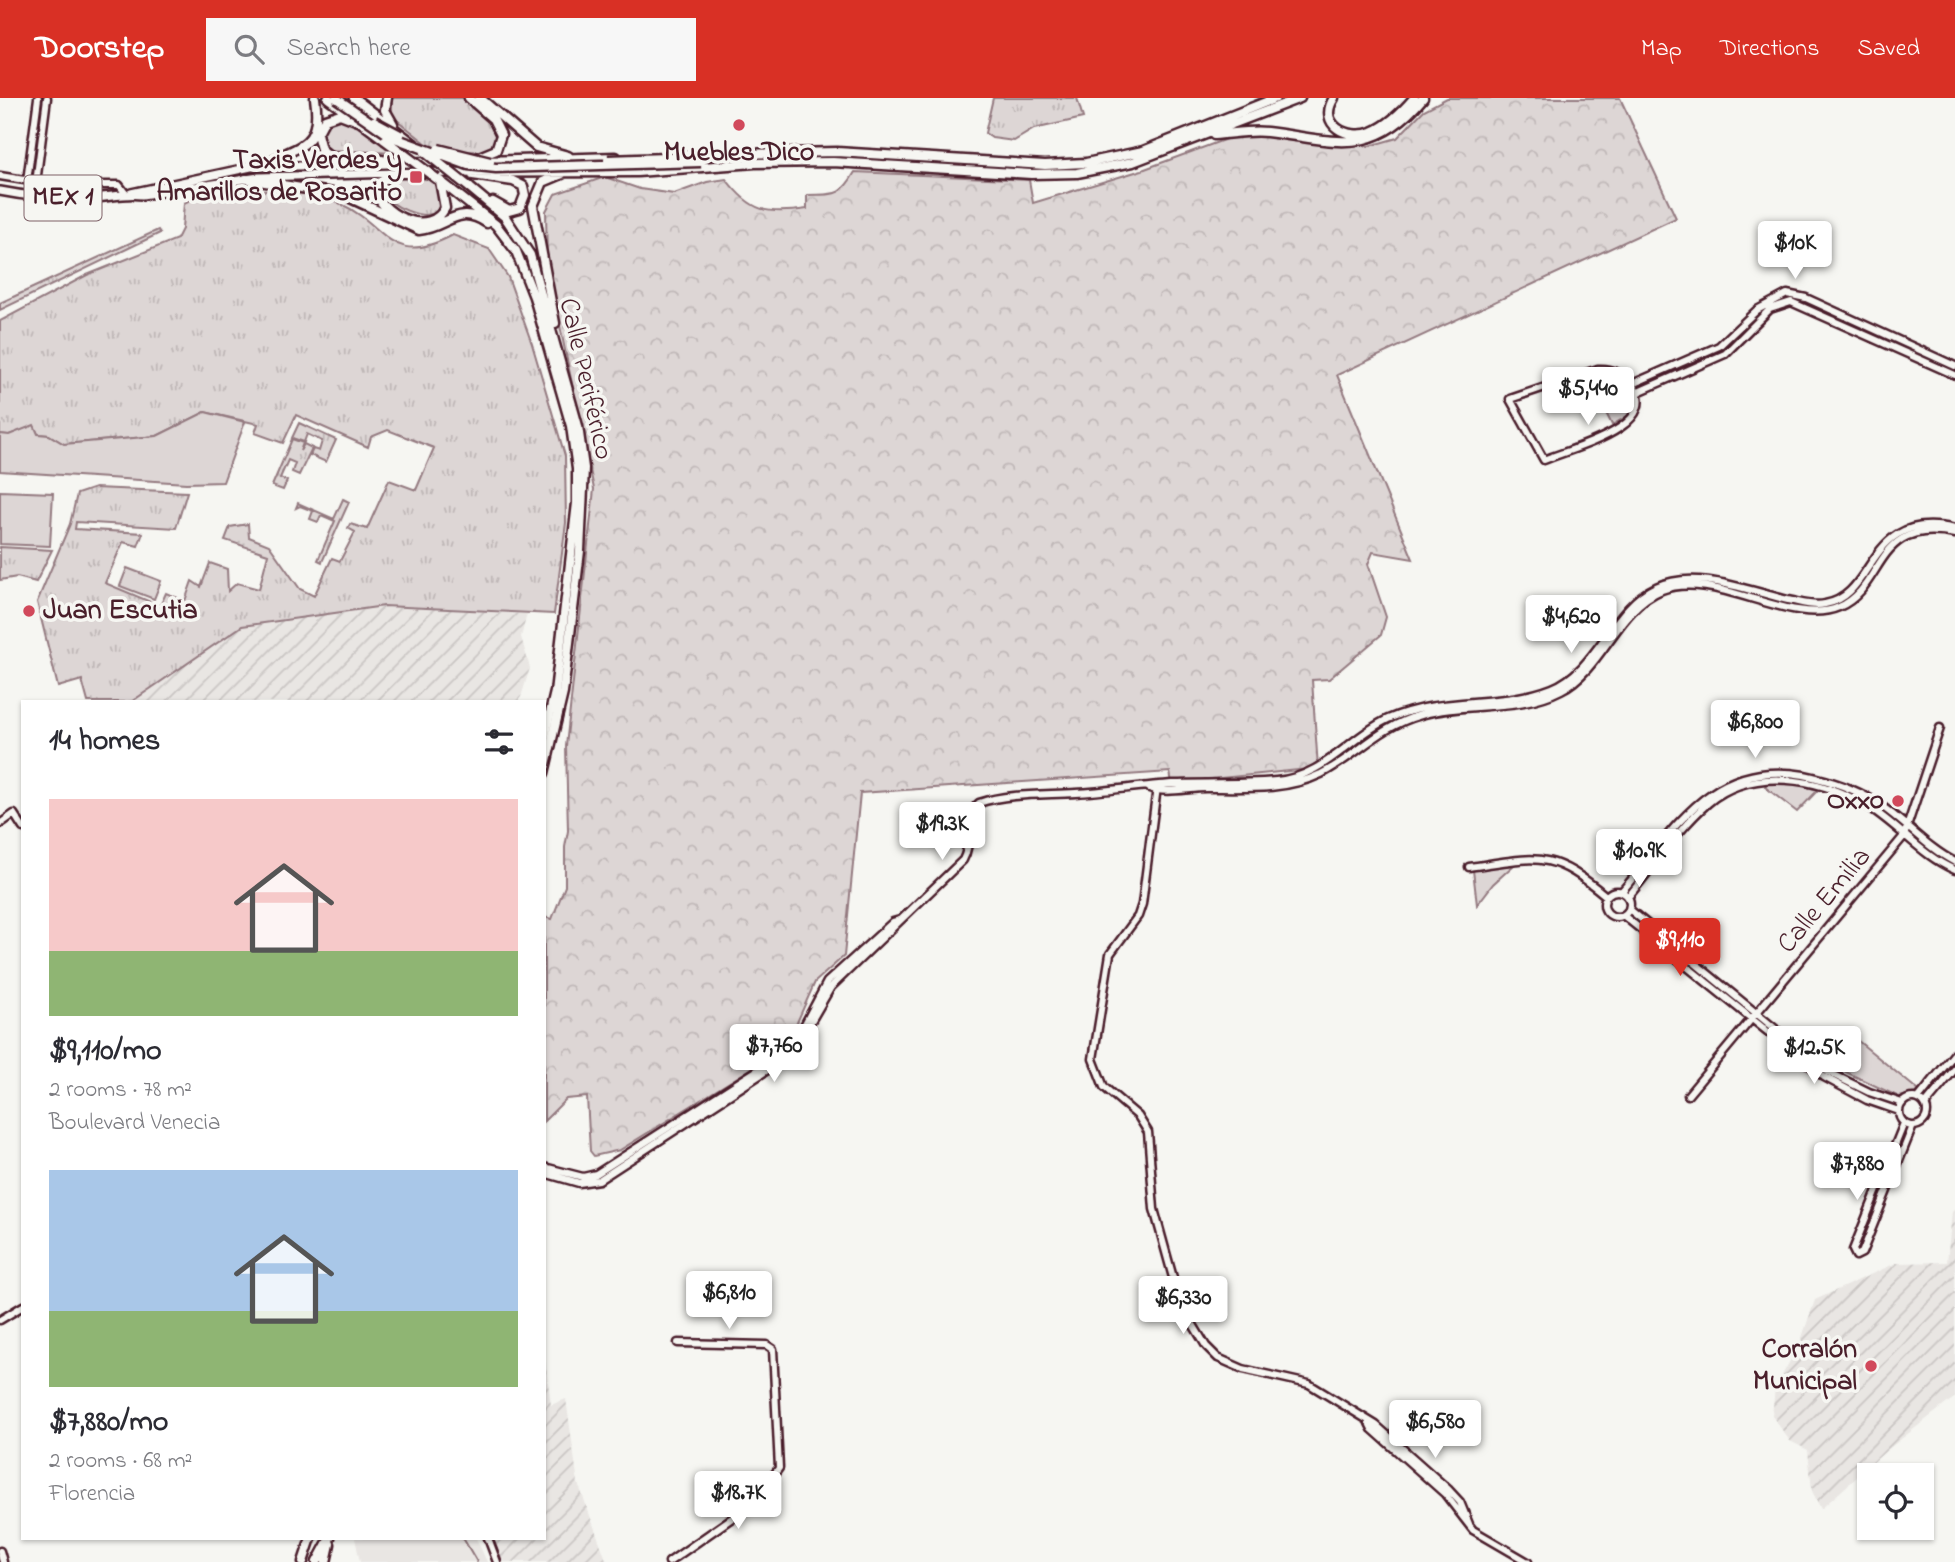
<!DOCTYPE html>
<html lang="en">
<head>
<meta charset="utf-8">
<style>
	body { margin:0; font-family:"Indie Flower",sans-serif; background:#f7f7f7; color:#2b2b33; height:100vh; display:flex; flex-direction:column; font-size:26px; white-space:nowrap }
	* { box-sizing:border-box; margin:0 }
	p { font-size:23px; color:#7c7c81 }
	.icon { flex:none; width:38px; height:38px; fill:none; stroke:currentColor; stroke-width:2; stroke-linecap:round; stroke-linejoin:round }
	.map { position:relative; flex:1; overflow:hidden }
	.sheet { position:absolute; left:21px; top:602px; width:525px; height:840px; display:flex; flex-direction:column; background:#fff; border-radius:0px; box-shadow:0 2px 5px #0004 }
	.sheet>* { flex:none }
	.tools { position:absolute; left:1857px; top:1365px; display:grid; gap:14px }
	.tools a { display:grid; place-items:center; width:77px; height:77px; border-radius:0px; background:#fff; box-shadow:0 2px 5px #0004; font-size:35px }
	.price { position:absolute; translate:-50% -60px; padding:0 16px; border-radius:7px; background:#fff; color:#222; font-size:23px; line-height:46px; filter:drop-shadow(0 2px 4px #0008) }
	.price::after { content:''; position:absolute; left:50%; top:42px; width:21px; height:16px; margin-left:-10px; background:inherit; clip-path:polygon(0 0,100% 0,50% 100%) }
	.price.selected { background:#d93025; color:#fff }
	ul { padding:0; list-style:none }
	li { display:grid; align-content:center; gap:14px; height:371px; padding:0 28px }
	li span { display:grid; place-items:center; height:217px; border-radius:0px; color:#555 }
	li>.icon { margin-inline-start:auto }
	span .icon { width:126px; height:126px; fill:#fffc; stroke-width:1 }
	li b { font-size:30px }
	h2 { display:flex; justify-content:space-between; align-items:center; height:84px; padding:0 28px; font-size:30px }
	header { display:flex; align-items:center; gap:42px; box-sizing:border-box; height:98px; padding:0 35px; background:#d93025; color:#fff }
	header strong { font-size:33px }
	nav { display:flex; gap:38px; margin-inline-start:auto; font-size:24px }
	.search { width:490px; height:63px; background:#f7f7f7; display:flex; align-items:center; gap:18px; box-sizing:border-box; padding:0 24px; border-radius:0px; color:#7c7c81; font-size:26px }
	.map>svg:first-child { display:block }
</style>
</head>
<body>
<header>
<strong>Doorstep</strong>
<div class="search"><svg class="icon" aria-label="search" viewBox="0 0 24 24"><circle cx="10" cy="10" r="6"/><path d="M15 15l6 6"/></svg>Search here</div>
<nav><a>Map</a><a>Directions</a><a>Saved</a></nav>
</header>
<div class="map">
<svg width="1955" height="1464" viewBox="0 0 1955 1464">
	<defs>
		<pattern id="industrial-furrows" width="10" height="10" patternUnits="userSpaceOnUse" patternTransform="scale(1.75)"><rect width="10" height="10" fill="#e9e6e3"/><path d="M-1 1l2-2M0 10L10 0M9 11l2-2" fill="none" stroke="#c9c5c3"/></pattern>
		<pattern id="grass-tufts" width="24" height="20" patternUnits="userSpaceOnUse" patternTransform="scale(1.75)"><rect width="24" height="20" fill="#ddd6d5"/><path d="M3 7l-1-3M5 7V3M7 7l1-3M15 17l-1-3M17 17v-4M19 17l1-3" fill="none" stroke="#bfb7b7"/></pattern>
		<pattern id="forest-crowns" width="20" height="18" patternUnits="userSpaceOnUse" patternTransform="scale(1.75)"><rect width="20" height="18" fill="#ddd6d5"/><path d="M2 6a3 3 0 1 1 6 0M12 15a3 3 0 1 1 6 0" fill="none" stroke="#bfb7b7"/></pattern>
	</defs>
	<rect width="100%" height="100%" fill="#f6f6f2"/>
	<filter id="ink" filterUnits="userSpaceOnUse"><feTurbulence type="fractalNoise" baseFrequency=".0143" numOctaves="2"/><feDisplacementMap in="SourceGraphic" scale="14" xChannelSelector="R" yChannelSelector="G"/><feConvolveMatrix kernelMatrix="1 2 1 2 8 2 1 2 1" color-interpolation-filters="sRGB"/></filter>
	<g filter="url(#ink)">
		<path fill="#e9e6e3" d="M 355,1440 L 476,1440 L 487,1464 L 360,1464 Z"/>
		<path fill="url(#industrial-furrows)" d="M 384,508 L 527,516 L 521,539 L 530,570 L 521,599 L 517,604 L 132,604 L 242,528 Z
			M 1955,1111 L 1955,1299 L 1887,1352 L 1821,1411 L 1812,1393 L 1808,1352 L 1790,1343 L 1772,1318 L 1775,1290 L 1800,1245 L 1815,1202 L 1896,1165 L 1947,1164 L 1952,1114 Z
			M 544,1255 L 551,1307 L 566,1301 L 578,1385 L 607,1464 L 503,1464 L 494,1440 L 544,1440 Z"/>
		<path fill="url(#grass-tufts)" stroke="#947a80" stroke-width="2" d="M 392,0 L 465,0 C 482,14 502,25 494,49 L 484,53 L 438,54 L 433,51 L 392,18 Z
			M 993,0 L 1077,0 L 1083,20 L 1034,31 L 1014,43 L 992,40 L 985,35 Z
			M 337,18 L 357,24 L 395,55 L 328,52 L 320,39 L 327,22 Z
			M 424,79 L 436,87 L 441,100 L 437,114 C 422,123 390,108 382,94 L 383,87 L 391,81 Z
			M 280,92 C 299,96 322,97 339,105 C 390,128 388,171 453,137 L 489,151 L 508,179 L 532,246 L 565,358 L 566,425 L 554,516 L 384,508 L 242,528 L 131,604 L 88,604 L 82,582 L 58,589 L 37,504 L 70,426 L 77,396 L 95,390 L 187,394 L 176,430 L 76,424 L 75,431 L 143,435 L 138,448 L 123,444 L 105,485 L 160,508 L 166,495 L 185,503 L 192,483 L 201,489 L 210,465 L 227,471 L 228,493 L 237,485 L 259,491 L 268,456 L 225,442 L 230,429 L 248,426 L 249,439 L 269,447 L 300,491 L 314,498 L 332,460 L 340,463 L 355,434 L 348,430 L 350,426 L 367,431 L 389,382 L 416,392 L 434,350 L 388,332 L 371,339 L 368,349 L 296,317 L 283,345 L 255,335 L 258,326 L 205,314 L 157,338 L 64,346 L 49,337 L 38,336 L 34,328 L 9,337 L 0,336 L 0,223 L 87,177 L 177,141 L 182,131 L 184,105 L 202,96 Z
			M 158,132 L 160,135 L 0,212 L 0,205 Z
			M 299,325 L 336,342 L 326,364 L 310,357 L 313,351 L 319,353 L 322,343 L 307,336 L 304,344 L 292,340 Z
			M 292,341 L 303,345 L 300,353 L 304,346 L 312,350 L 299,377 L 292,374 L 295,365 L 288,362 L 280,380 L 287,383 L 283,392 L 272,388 Z
			M 343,401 L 349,404 L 322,464 L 318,462 L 335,423 L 321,417 L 318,424 L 310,421 L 313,413 L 300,408 L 296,410 L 298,405 L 334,421 Z
			M 0,449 L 52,452 L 36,484 L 17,479 L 0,482 Z"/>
		<path fill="url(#forest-crowns)" stroke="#947a80" stroke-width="2" d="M 1447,0 L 1620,0 L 1676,120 L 1337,277 L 1413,461 L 1373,454 L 1368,466 L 1386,519 L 1381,537 L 1329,581 L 1312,582 L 1318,670 L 1172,685 L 1170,674 L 860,695 L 844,858 L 815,884 L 786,949 L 620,1052 L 594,1058 L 590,1053 L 587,999 L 566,1001 L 544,1023 L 544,819 L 552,821 L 565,788 L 565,749 L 568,733 L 566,648 L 594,391 L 547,166 L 546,113 L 555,96 L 605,79 L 640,91 L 674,96 L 707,84 L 726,81 C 751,114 767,117 807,111 L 807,97 C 835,96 840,100 855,74 L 1029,82 L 1033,105 L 1142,72 L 1248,33 L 1369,48 L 1397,40 L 1424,12 Z"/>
		<path fill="#ddd6d5" stroke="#947a80" stroke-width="2" d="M 1604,274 L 1628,288 L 1633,303 L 1629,317 L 1612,327 L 1589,280 Z
			M 205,314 L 245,324 L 223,384 L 186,385 L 0,373 L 0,336 L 9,337 L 34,327 L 38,336 L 49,337 L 64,346 L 157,338 Z
			M 0,393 L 53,395 L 50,448 L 0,446 Z
			M 127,470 L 161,483 L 154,501 L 120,488 Z
			M 1786,683 L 1818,692 L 1797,714 L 1765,689 L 1767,684 Z
			M 1515,766 L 1493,786 L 1477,807 L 1473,772 Z
			M 1852,938 L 1918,992 L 1917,995 L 1899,999 L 1833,968 Z"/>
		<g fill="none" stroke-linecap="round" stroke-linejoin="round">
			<path stroke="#8e747a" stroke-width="2" d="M 463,1440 L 477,1464"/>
			<defs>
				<path id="tertiary" d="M 0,78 L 55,87 L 119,87 L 126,96
					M 27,83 L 38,0
					M 36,85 L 47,0
					M 1598,271 C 1610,270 1624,276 1632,286 C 1664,329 1569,351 1544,362 L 1510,301 Z
					M 1632,286 L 1719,248 L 1757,212 L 1787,196 L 1806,200 L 1955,268
					M 1636,295 L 1725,256 L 1770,211 L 1791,204 L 1955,277
					M 1157,689 L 1142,806 L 1138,818 L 1110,856 L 1093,961 L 1104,989 L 1138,1018 L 1148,1034 L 1154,1111 L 1180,1205 L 1206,1248 L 1218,1260 L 1243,1271 L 1309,1286 L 1376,1327 L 1448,1391 L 1460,1404 L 1469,1426
					M 0,726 L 14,716 L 23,730
					M 1469,769 C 1538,759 1550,751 1606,798
					M1604 806a13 13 0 1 1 26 0a13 13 0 1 1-26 0Z
					M 1622,793 C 1675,732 1710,661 1804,677 C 1828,682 1853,690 1874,703 C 1903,721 1924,748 1955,764
					M 1628,799 C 1654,768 1678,731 1708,705 C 1752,668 1818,680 1864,706 C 1897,725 1920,757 1955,772
					M 1629,811 L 1828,974 L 1869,994 L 1902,1005
					M 1624,818 L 1824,979 L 1867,1002 L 1899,1013
					M 1688,997 L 1904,738 L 1940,630
					M1899 1014a14 14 0 1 1 28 0a14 14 0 1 1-28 0Z
					M 1918,1001 L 1955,955
					M 1925,1007 L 1955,971
					M 1904,1025 L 1853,1152 L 1856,1158 L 1862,1155 L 1913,1028
					M 0,1222 L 23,1208
					M 1369,1325 L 1372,1331 L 1445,1396 L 1473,1432 L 1528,1464
					M 488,1440 L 497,1464
					M 0,1453 L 3,1464
					M 669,1464 L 732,1420 L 764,1390 L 779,1370 L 773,1251 L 767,1247 L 678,1245"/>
				<path id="secondary" d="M 1149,690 C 1164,696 1190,690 1206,690 C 1244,690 1286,693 1321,676 C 1358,657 1378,629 1421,617 C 1465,604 1519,614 1561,592 C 1603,571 1617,510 1662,492 C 1714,471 1792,530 1839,509 C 1886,489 1873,419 1955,436
					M 544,1069 L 583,1079 L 596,1076 L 784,955 L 799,937 L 827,884 L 893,824 L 900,822
					M 544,1075 L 579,1085 L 599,1082 L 792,956 L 831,889 L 963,762 C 973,745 964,717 979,705 C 1008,695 1046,697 1076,695 C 1109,693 1141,688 1173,686 C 1207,685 1242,686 1276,683 C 1324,679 1348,640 1388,621 C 1443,597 1501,610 1552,590 C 1598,572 1612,509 1656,489 C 1695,470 1749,493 1788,502 C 1800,504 1813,509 1825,506 C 1877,498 1866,410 1955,431"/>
				<path id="primary" d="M 0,93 C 30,99 62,101 93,100 C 110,99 126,95 142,97 L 259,79 L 397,75
					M 131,95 L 251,69 L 389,66"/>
				<path id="trunk" d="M 328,0 L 385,42
					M 354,0 L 414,46
					M 387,0 L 385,12 L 393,26
					M 469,0 L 493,21 L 501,37 L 496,52 L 479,59
					M 480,0 L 536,49 L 568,58
					M 1334,0 C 1317,27 1348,43 1372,34 C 1389,27 1402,14 1414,0
					M 358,23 L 340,16 L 325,21 L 317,36 L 321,51 L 332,60 L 370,60 L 398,65 L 455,63
					M 1214,37 C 1232,36 1248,32 1267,34 C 1335,42 1372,61 1423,0
					M 688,57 L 837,54 L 1045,67 L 1086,65 L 1143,53 L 1276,0
					M 485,63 L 616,59
					M 264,68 C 293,46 323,55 315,0
					M 473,77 L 513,83 L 523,88 L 525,97 L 520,110 L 509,113 L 493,104
					M 246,81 L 344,97 L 419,132 C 448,129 457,105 487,125
					M 440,83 L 445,110 C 430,139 385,119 376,95 L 380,84 L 398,75 L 637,74 L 755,65 L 833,64 L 1031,76 L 1077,75 L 1133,64 L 1300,0
					M 440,83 L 496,127 L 516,153 L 534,199 L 571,328 L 577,371 L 577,405 L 555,594 L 544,640
					M 469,89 L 505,119 L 530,157 L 578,328 L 584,370 L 580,453 L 563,595 L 544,675
					M 555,225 L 533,108 L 543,84 L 562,76
					M 303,1464 L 311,1440
					M 317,1464 L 330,1440
					M 326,1464 L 330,1446"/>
			</defs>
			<use href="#tertiary" stroke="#4a1f2b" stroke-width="11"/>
			<use href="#secondary" stroke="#4a1f2b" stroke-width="11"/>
			<use href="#primary" stroke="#4a1f2b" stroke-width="12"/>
			<use href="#trunk" stroke="#4a1f2b" stroke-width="13"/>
			<use href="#tertiary" stroke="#f6f6f2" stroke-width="6"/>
			<use href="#secondary" stroke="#f6f6f2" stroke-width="6"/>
			<use href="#primary" stroke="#f6f6f2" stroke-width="7"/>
			<use href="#trunk" stroke="#f6f6f2" stroke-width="8"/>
			<defs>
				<path id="trunk-bridge" d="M 336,0 L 392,39 L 468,67 L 496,70 L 701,64
					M 374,23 L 400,37
					M 385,42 L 437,81
					M 438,51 L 490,64
					M 425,54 L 469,89
					M 608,62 L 696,59"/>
			</defs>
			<use href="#trunk-bridge" stroke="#4a1f2b" stroke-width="13" stroke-linecap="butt"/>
			<use href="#trunk-bridge" stroke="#f6f6f2" stroke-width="8"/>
		</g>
	</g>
	<g fill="#d1495b" stroke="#f6f6f2" stroke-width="2.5">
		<circle cx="739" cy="27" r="7"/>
		<rect x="409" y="72" width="14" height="14" rx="3.5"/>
		<circle cx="29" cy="513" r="7"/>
		<circle cx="1898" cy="703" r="7"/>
		<circle cx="1871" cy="1268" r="7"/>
	</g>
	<g text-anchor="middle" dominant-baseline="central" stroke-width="7" stroke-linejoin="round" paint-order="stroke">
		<rect fill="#f6f6f2" stroke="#7e6067" stroke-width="2" x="24.5" y="77.5" width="77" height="45" rx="5"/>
		<g font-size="26" font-weight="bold" fill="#4a1f2b">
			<text x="63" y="100">MEX 1</text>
		</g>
		<g font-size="28" font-weight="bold" fill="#4a1f2b" stroke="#f6f6f2" text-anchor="end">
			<text x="739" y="55" text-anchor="middle">Muebles Dico</text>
			<text x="402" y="63">Taxis Verdes y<tspan x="402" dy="32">Amarillos de Rosarito</tspan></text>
			<text x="43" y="513" text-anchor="start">Juan Escutia</text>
			<text x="1884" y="703">Oxxo</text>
			<text x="1857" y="1252">Corralón<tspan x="1857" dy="32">Municipal</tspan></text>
		</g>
		<g font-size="28" fill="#4a1f2b" stroke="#f6f6f2">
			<text transform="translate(585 281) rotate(77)">Calle Periférico</text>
			<text transform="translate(1825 803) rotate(-50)">Calle Emilia</text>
		</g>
	</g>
</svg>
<div class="tools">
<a><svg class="icon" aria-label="locate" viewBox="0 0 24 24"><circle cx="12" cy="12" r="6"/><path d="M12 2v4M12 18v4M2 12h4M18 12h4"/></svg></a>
</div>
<b class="price" style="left:1795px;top:183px">$10K</b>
<b class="price" style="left:1588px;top:329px">$5,440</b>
<b class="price" style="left:1571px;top:557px">$4,620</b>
<b class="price" style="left:1755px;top:662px">$6,800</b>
<b class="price" style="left:942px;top:764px">$19.3K</b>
<b class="price" style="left:1639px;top:791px">$10.9K</b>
<b class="price selected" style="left:1680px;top:880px">$9,110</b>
<b class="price" style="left:774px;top:986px">$7,760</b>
<b class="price" style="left:1814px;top:988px">$12.5K</b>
<b class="price" style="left:1857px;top:1104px">$7,880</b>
<b class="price" style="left:729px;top:1233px">$6,810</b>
<b class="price" style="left:1183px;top:1238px">$6,330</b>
<b class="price" style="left:1435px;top:1362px">$6,580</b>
<b class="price" style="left:738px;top:1433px">$18.7K</b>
<section class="sheet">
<h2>14 homes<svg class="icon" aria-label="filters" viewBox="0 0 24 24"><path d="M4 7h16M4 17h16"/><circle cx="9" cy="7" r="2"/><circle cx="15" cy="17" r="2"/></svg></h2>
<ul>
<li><span style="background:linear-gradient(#f6c9c9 70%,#8fb573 0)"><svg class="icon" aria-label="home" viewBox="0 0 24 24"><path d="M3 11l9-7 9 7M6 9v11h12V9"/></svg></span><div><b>$9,110/mo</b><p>2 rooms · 78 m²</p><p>Boulevard Venecia</p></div></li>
<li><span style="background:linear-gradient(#a9c7e8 65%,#8fb573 0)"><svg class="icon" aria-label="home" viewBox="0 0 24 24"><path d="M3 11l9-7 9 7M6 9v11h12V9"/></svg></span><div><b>$7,880/mo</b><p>2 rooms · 68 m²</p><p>Florencia</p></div></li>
</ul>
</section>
</div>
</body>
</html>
